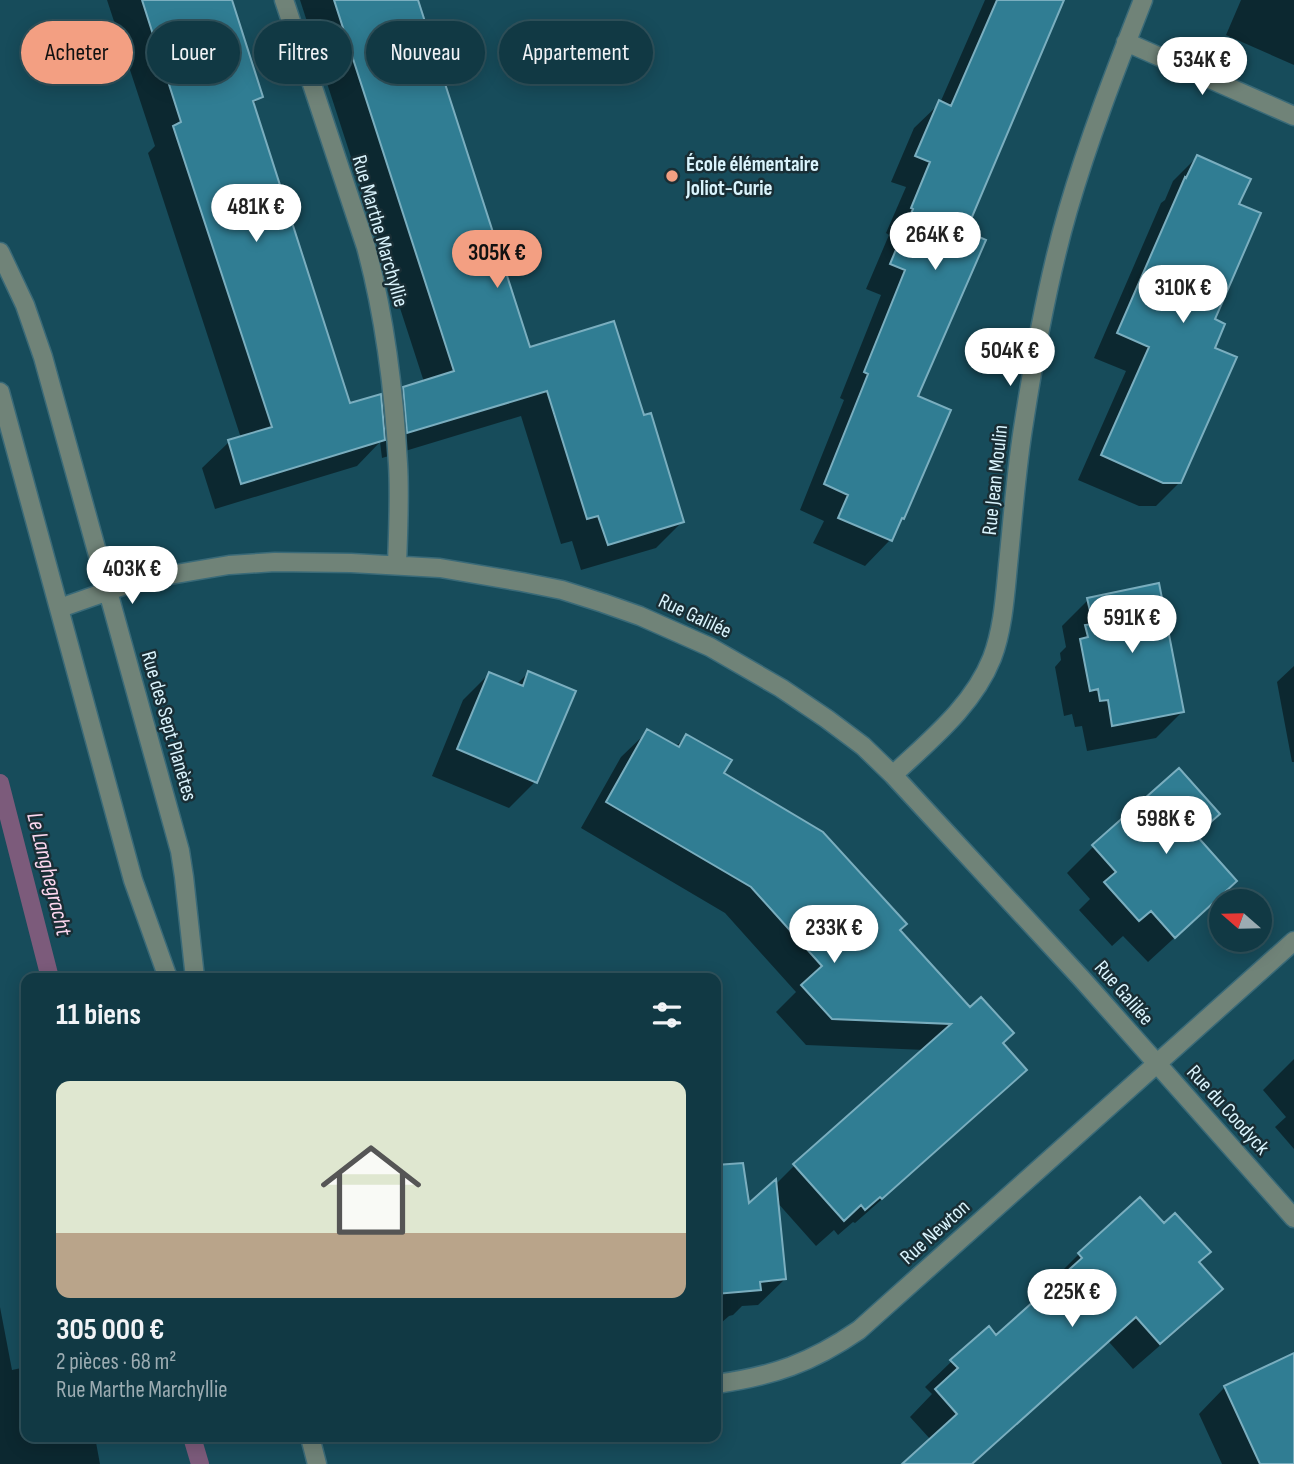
<!DOCTYPE html>
<html lang="fr">
<head>
<meta charset="utf-8">
<style>
	body { margin:0; font-family:"Sofia Sans Condensed",sans-serif; background:#1a404b; color:#f1f3f6; height:100vh; display:flex; flex-direction:column; font-size:26px; white-space:nowrap }
	* { box-sizing:border-box; margin:0 }
	p { font-size:23px; color:#9cacb2 }
	.icon { flex:none; width:38px; height:38px; fill:none; stroke:currentColor; stroke-width:2; stroke-linecap:round; stroke-linejoin:round }
	.map { position:relative; flex:1; overflow:hidden }
	.sheet { position:absolute; left:21px; top:973px; width:700px; height:469px; display:flex; flex-direction:column; background:#113944; border-radius:14px; box-shadow:0 4px 18px #0003,0 0 0 2px #30535d }
	.sheet>* { flex:none }
	.hud { position:absolute; left:21px; top:21px; width:700px; height:63px; display:flex; gap:14px }
	.needle { width:46px; rotate:290deg }
	.controls { position:absolute; left:1209px; top:889px; display:grid; gap:14px }
	.controls a { display:grid; place-items:center; width:63px; height:63px; border-radius:50%; background:#113944; box-shadow:0 4px 18px #0003,0 0 0 2px #30535d; font-size:35px }
	.price { position:absolute; translate:-50% -60px; padding:0 16px; border-radius:24px; background:#fff; color:#222; font-size:23px; line-height:46px; filter:drop-shadow(0 2px 4px #0008) }
	.price::after { content:''; position:absolute; left:50%; top:42px; width:21px; height:16px; margin-left:-10px; background:inherit; clip-path:polygon(0 0,100% 0,50% 100%) }
	.price.on { background:#f39f82; color:#111 }
	ul { padding:0; list-style:none }
	li { display:grid; align-content:center; gap:14px; height:371px; padding:0 35px }
	li+li { border-top:2px solid #30535d }
	li span { display:grid; place-items:center; height:217px; border-radius:14px; color:#555 }
	li>.icon { margin-inline-start:auto }
	span .icon { width:126px; height:126px; fill:#fffc; stroke-width:1 }
	li b { font-size:30px }
	h2 { display:flex; justify-content:space-between; align-items:center; height:84px; padding:0 35px; font-size:30px }
	.chip { padding:0 24px; border-radius:32px; background:#113944; box-shadow:0 4px 18px #0003,0 0 0 2px #30535d; font-size:24px; line-height:63px }
	.chip.on { background:#f39f82; color:#111 }
	.map>svg:first-child { display:block }
</style>
</head>
<body>
<div class="map">
<svg width="1294" height="1464" viewBox="0 0 1294 1464">
	<rect width="100%" height="100%" fill="#174c5b"/>
	<path fill="#0007" d="M 107,0 L 230,0 L 261,97 L 252,105 L 349,405 L 381,412 L 404,388 L 424,382 L 300,0 L 416,0 L 529,350 L 643,418 L 682,522 L 656,548 L 581,570 L 572,541 L 561,544 L 521,416 L 382,458 L 380,442 L 357,466 L 215,509 L 202,468 L 229,442 L 241,438 L 148,153 L 155,146 Z
		M 985,0 L 1064,0 L 963,232 L 916,397 L 948,411 L 902,518 L 899,522 L 890,540 L 865,566 L 813,543 L 824,521 L 800,510 L 844,400 L 840,398 L 881,295 L 866,289 L 889,235 L 886,233 L 906,187 L 891,182 L 914,128 L 940,103 Z
		M 1241,0 L 1294,0 L 1294,65 L 1226,35 Z
		M 1197,157 L 1237,205 L 1212,320 L 1213,349 L 1180,482 L 1156,506 L 1139,506 L 1078,480 L 1126,371 L 1094,358 L 1161,203 L 1165,200 L 1173,181 Z
		M 1088,600 L 1182,712 L 1156,738 L 1087,751 L 1082,726 L 1075,727 L 1072,714 L 1064,716 L 1055,667 L 1061,660 L 1060,653 L 1066,647 L 1062,626 Z
		M 1294,666 L 1294,762 L 1292,762 L 1277,682 Z
		M 528,673 L 535,782 L 509,808 L 432,776 L 463,700 L 489,674 L 516,685 Z
		M 648,731 L 675,747 L 687,736 L 721,774 L 898,930 L 1025,1070 L 999,1096 L 855,1223 L 853,1222 L 838,1235 L 834,1230 L 816,1246 L 768,1192 L 794,1166 L 925,1050 L 806,1045 L 776,1012 L 796,992 L 725,913 L 581,828 L 621,757 Z
		M 1179,771 L 1217,814 L 1195,837 L 1234,881 L 1208,907 L 1148,962 L 1123,936 L 1112,946 L 1079,910 L 1090,899 L 1067,873 L 1093,847 Z
		M 1294,1059 L 1294,1149 L 1275,1127 L 1286,1117 L 1263,1090 Z
		M 778,1208 L 785,1279 L 758,1305 L 742,1306 L 733,1315 L 729,1316 L 721,1323 L 716,1324 L 716,1214 Z
		M 1079,1254 L 1198,1263 L 1221,1289 L 1195,1315 L 1133,1369 L 1109,1342 L 972,1464 L 905,1464 L 931,1440 L 910,1417 L 932,1394 L 925,1387 L 952,1361 L 996,1337 L 1056,1284 L 1053,1280 Z
		M 0,1307 L 12,1370 L 26,1367 L 26,1437 L 95,1437 L 100,1464 L 0,1464 Z
		M 1294,1368 L 1294,1464 L 1222,1464 L 1199,1414 L 1225,1387 Z"/>
	<g fill="none" stroke-linecap="round" stroke-linejoin="round">
		<path stroke="#7c5b7b" stroke-width="18" d="M 0,783 L 50,978
			M 192,1437 L 200,1464"/>
	</g>
	<path fill="#307d93" stroke="#7aaebf" stroke-width="2" d="M 142,0 L 232,0 L 263,97 L 253,101 L 350,403 L 381,394 L 385,440 L 241,484 L 228,440 L 272,427 L 173,126 L 181,122 Z
		M 334,0 L 418,0 L 530,347 L 614,321 L 644,415 L 651,413 L 684,522 L 608,545 L 598,516 L 587,519 L 547,391 L 407,433 L 403,387 L 454,371 Z
		M 997,0 L 1064,0 L 966,231 L 986,240 L 918,396 L 951,410 L 904,519 L 902,518 L 892,541 L 838,518 L 848,495 L 824,484 L 868,374 L 864,372 L 905,270 L 890,264 L 913,209 L 911,208 L 930,162 L 915,156 L 939,100 L 951,106 Z
		M 1197,155 L 1251,179 L 1239,204 L 1261,213 L 1215,319 L 1225,324 L 1215,348 L 1237,357 L 1181,483 L 1163,483 L 1101,455 L 1149,347 L 1117,333 L 1185,177 L 1186,178 Z
		M 1159,583 L 1184,712 L 1112,726 L 1108,700 L 1100,701 L 1098,689 L 1090,691 L 1080,639 L 1088,637 L 1085,625 L 1093,624 L 1087,598 Z
		M 528,671 L 576,691 L 537,783 L 457,749 L 489,672 L 523,686 Z
		M 647,729 L 679,747 L 686,734 L 732,760 L 724,773 L 823,832 L 907,924 L 900,930 L 970,1007 L 981,997 L 1014,1033 L 1003,1043 L 1027,1070 L 882,1199 L 880,1197 L 865,1210 L 861,1205 L 844,1221 L 793,1164 L 951,1024 L 832,1019 L 801,985 L 822,966 L 751,887 L 606,802 Z
		M 1179,768 L 1220,814 L 1196,835 L 1237,881 L 1175,938 L 1151,911 L 1139,921 L 1104,882 L 1116,872 L 1092,845 Z
		M 743,1163 L 749,1203 L 776,1179 L 786,1279 L 760,1282 L 761,1290 L 716,1294 L 716,1165 Z
		M 1140,1197 L 1164,1223 L 1175,1213 L 1211,1252 L 1199,1262 L 1223,1289 L 1160,1344 L 1136,1317 L 972,1464 L 902,1464 L 957,1414 L 935,1389 L 958,1368 L 950,1360 L 989,1326 L 996,1335 L 1082,1258 L 1078,1253 Z
		M 1294,1353 L 1294,1464 L 1260,1464 L 1224,1386 Z"/>
	<g fill="none" stroke-linecap="round" stroke-linejoin="round">
		<defs>
			<path id="minor" d="M 284,0 L 366,247 C 385,317 394,391 398,464 C 400,497 398,532 397,565
				M 1126,42 L 1294,116
				M 0,252 L 25,305 L 43,357 L 180,851 L 184,877 L 195,978
				M 0,392 L 133,880 L 168,978
				M 60,608 L 134,582 L 164,576 L 229,565 L 275,562 L 351,563 L 440,568 L 522,582 L 562,590 L 603,603 L 640,616 L 710,647 L 781,688 L 827,719 L 863,746 L 893,775 L 1081,978 L 1294,1218
				M 893,775 C 930,740 973,706 992,658 C 1003,629 1005,596 1008,565 C 1013,517 1016,470 1024,422 C 1035,351 1048,279 1068,210 C 1089,138 1116,69 1143,0
				M 716,1384 C 773,1376 811,1363 859,1330 L 1294,941
				M 310,1437 L 317,1464"/>
		</defs>
		<use href="#minor" stroke="#3a6a78" stroke-width="21"/>
		<use href="#minor" stroke="#708378" stroke-width="18"/>
	</g>
	<circle fill="#f39f82" stroke="#192e35" stroke-width="2.5" cx="672" cy="176" r="7"/>
	<g text-anchor="middle" dominant-baseline="central" stroke-width="5" stroke-linejoin="round" paint-order="stroke">
		<g font-size="21" font-weight="bold" fill="#daf4fd" stroke="#192e35" text-anchor="start">
			<text x="686" y="164">École élémentaire<tspan x="686" dy="24">Joliot-Curie</tspan></text>
		</g>
		<g font-size="21" fill="#daf4fd" stroke="#192e35">
			<text transform="translate(380 231) rotate(74)">Rue Marthe Marchyllie</text>
			<text transform="translate(995 480) rotate(-84)">Rue Jean Moulin</text>
			<text transform="translate(695 616) rotate(25)">Rue Galilée</text>
			<text transform="translate(169 726) rotate(74)">Rue des Sept Planètes</text>
			<text transform="translate(1124 993) rotate(49)">Rue Galilée</text>
			<text transform="translate(1228 1110) rotate(48)">Rue du Coodyck</text>
			<text transform="translate(935 1232) rotate(-42)">Rue Newton</text>
		</g>
		<g font-size="23" font-style="italic" fill="#fdd7ef" stroke="#192e35">
			<text transform="translate(49 874) rotate(76)">Le Langhegracht</text>
		</g>
	</g>
</svg>
<div class="controls">
<a><svg class="needle" viewBox="-14 -14 28 28"><path d="M0-13l5 13h-10z" fill="#e53935"/><path d="M0 13l5-13h-10z" fill="#9cacb2"/></svg></a>
</div>
<b class="price" style="left:1202px;top:97px">534K €</b>
<b class="price" style="left:256px;top:244px">481K €</b>
<b class="price" style="left:935px;top:272px">264K €</b>
<b class="price on" style="left:497px;top:290px">305K €</b>
<b class="price" style="left:1183px;top:325px">310K €</b>
<b class="price" style="left:1010px;top:388px">504K €</b>
<b class="price" style="left:132px;top:606px">403K €</b>
<b class="price" style="left:1132px;top:655px">591K €</b>
<b class="price" style="left:1166px;top:856px">598K €</b>
<b class="price" style="left:834px;top:965px">233K €</b>
<b class="price" style="left:1072px;top:1329px">225K €</b>
<div class="hud">
<a class="chip on">Acheter</a>
<a class="chip">Louer</a>
<a class="chip">Filtres</a>
<a class="chip">Nouveau</a>
<a class="chip">Appartement</a>
</div>
<section class="sheet">
<h2>11 biens<svg class="icon" aria-label="filters" viewBox="0 0 24 24"><path d="M4 7h16M4 17h16"/><circle cx="9" cy="7" r="2"/><circle cx="15" cy="17" r="2"/></svg></h2>
<ul>
<li><span style="background:linear-gradient(#dfe7d0 70%,#b9a48a 0)"><svg class="icon" aria-label="home" viewBox="0 0 24 24"><path d="M3 11l9-7 9 7M6 9v11h12V9"/></svg></span><div><b>305 000 €</b><p>2 pièces · 68 m²</p><p>Rue Marthe Marchyllie</p></div></li>
</ul>
</section>
</div>
</body>
</html>
